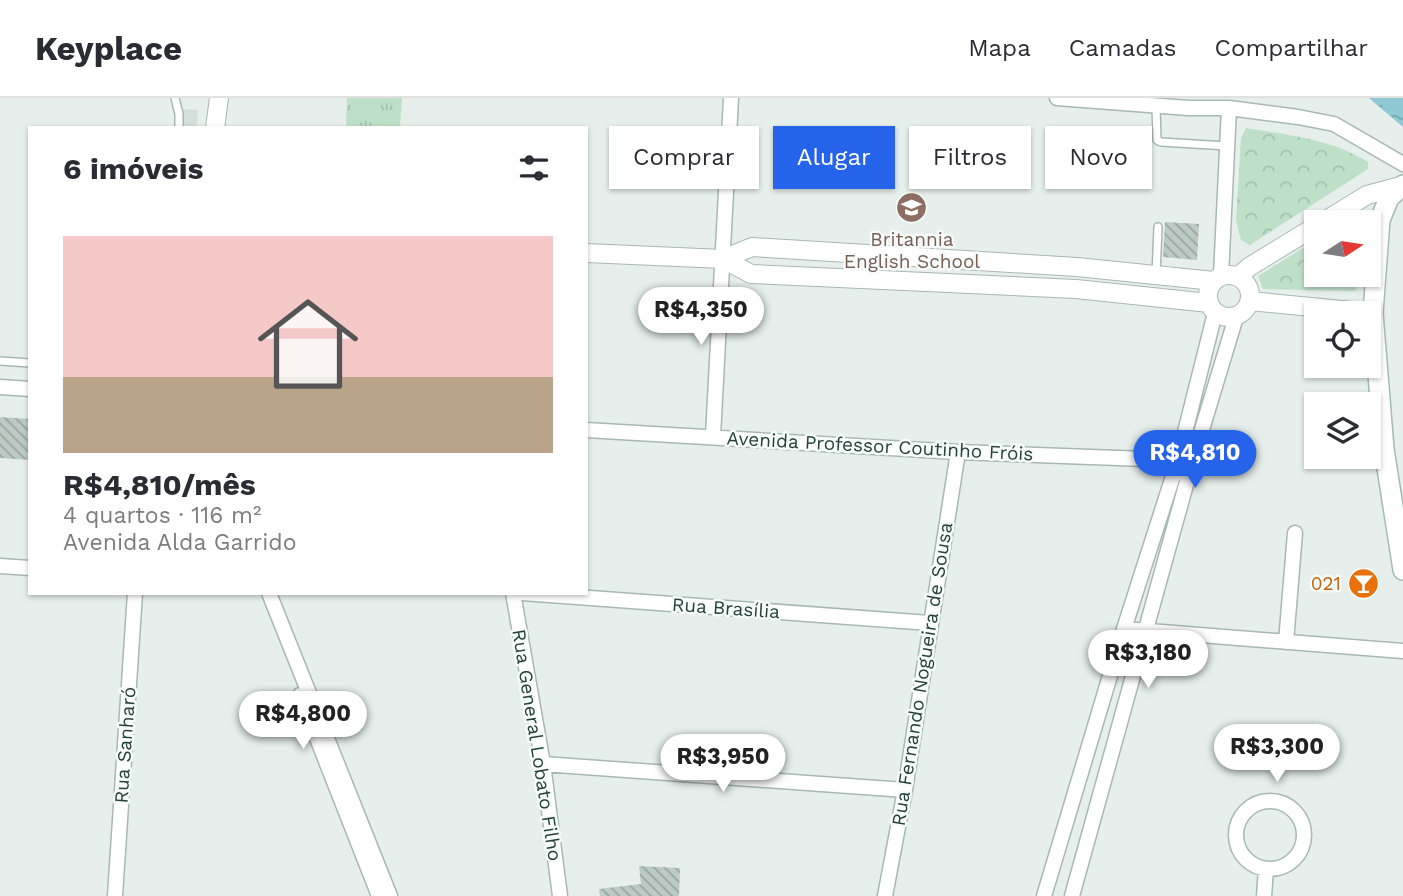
<!DOCTYPE html>
<html lang="pt">
<head>
<meta charset="utf-8">
<style>
	body { margin:0; font-family:"Work Sans",sans-serif; background:#f7f7f7; color:#2b2b33; height:100vh; display:flex; flex-direction:column; font-size:26px; white-space:nowrap }
	* { box-sizing:border-box; margin:0 }
	p { font-size:23px; color:#7c7c81 }
	.icon { flex:none; width:38px; height:38px; fill:none; stroke:currentColor; stroke-width:2; stroke-linecap:round; stroke-linejoin:round }
	.map { position:relative; flex:1; overflow:hidden }
	.sheet { position:absolute; left:28px; top:28px; width:560px; height:469px; display:flex; flex-direction:column; background:#fff; border-radius:0px; box-shadow:0 2px 5px #0004 }
	.sheet>* { flex:none }
	.top-card { position:absolute; left:609px; top:28px; width:665px; height:63px; display:flex; gap:14px }
	.needle { width:46px; rotate:78deg }
	.tools { position:absolute; left:1304px; top:112px; display:grid; gap:14px }
	.tools a { display:grid; place-items:center; width:77px; height:77px; border-radius:0px; background:#fff; box-shadow:0 2px 5px #0004; font-size:35px }
	.price { position:absolute; translate:-50% -60px; padding:0 16px; border-radius:24px; background:#fff; color:#222; font-size:23px; line-height:46px; filter:drop-shadow(0 2px 4px #0008) }
	.price::after { content:''; position:absolute; left:50%; top:42px; width:21px; height:16px; margin-left:-10px; background:inherit; clip-path:polygon(0 0,100% 0,50% 100%) }
	.price.on { background:#2563eb; color:#fff }
	ul { padding:0; list-style:none }
	li { display:grid; align-content:center; gap:14px; height:371px; padding:0 35px }
	li span { display:grid; place-items:center; height:217px; border-radius:0px; color:#555 }
	li>.icon { margin-inline-start:auto }
	span .icon { width:126px; height:126px; fill:#fffc; stroke-width:1 }
	li b { font-size:30px }
	h2 { display:flex; justify-content:space-between; align-items:center; height:84px; padding:0 35px; font-size:30px }
	.pill { padding:0 24px; border-radius:0px; background:#fff; box-shadow:0 2px 5px #0004; font-size:24px; line-height:63px }
	.pill.on { background:#2563eb; color:#fff }
	header { display:flex; align-items:center; gap:42px; box-sizing:border-box; height:98px; padding:0 35px; background:#fff; border-bottom:2px solid #e1e1e2 }
	header strong { font-size:33px }
	nav { display:flex; gap:38px; margin-inline-start:auto; font-size:24px }
	.map>svg:first-child { display:block }
</style>
</head>
<body>
<header>
<strong>Keyplace</strong>
<nav><a>Mapa</a><a>Camadas</a><a>Compartilhar</a></nav>
</header>
<div class="map">
<svg width="1403" height="798" viewBox="0 0 1403 798">
	<defs>
		<pattern id="grass-tufts" width="24" height="20" patternUnits="userSpaceOnUse" patternTransform="scale(1.75)"><rect width="24" height="20" fill="#bfe0c8"/><path d="M3 7l-1-3M5 7V3M7 7l1-3M15 17l-1-3M17 17v-4M19 17l1-3" fill="none" stroke="#a4c1ad"/></pattern>
		<pattern id="forest-crowns" width="20" height="18" patternUnits="userSpaceOnUse" patternTransform="scale(1.75)"><rect width="20" height="18" fill="#bfe0c8"/><path d="M2 6a3 3 0 1 1 6 0M12 15a3 3 0 1 1 6 0" fill="none" stroke="#a4c1ad"/></pattern>
		<pattern id="water-ripples" width="26" height="14" patternUnits="userSpaceOnUse" patternTransform="scale(1.75)"><rect width="26" height="14" fill="#8ec9d4"/><path d="M2 4q2-2 4 0t4 0M15 11q2-2 4 0t4 0" fill="none" stroke="#74a5ad"/></pattern>
		<pattern id="building-back-hatch" width="6" height="6" patternUnits="userSpaceOnUse" patternTransform="scale(1.75)"><rect width="6" height="6" fill="#bbcac4"/><path d="M-1 5l2 2M0 0l6 6M5-1l2 2" fill="none" stroke="#98a6a0"/></pattern>
	</defs>
	<rect width="100%" height="100%" fill="#e6efeb"/>
	<path fill="#d4dfda" d="M 176,11 L 198,12 L 197,30 L 175,30 Z"/>
	<path fill="url(#grass-tufts)" d="M 347,0 L 402,0 L 400,30 L 346,30 Z"/>
	<path fill="url(#forest-crowns)" d="M 1246,30 C 1288,37 1331,41 1368,64 L 1368,71 L 1250,147 L 1241,142 L 1236,122 L 1241,40 Z
		M 1316,142 L 1316,177 L 1361,177 L 1360,187 L 1354,193 L 1263,191 L 1258,178 Z"/>
	<path fill="url(#water-ripples)" d="M 1369,0 L 1403,0 L 1403,29 Z"/>
	<path fill="url(#building-back-hatch)" d="M 1165,124 L 1199,126 L 1197,162 L 1163,159 Z
		M 0,319 L 30,321 L 30,362 L 0,360 Z
		M 639,768 L 680,770 L 679,798 L 600,798 L 599,791 L 641,786 Z"/>
	<g fill="none" stroke-linecap="round" stroke-linejoin="round">
		<defs>
			<path id="service" d="M 175,0 L 179,16 L 179,30
				M 1156,7 L 1157,42 L 1161,44 L 1227,48
				M 1156,177 L 1158,129
				M 0,263 L 30,265"/>
			<path id="minor" d="M 1057,0 L 1188,10 L 1229,10 L 1298,19 L 1334,26 L 1403,66
				M 1221,178 L 1229,10
				M 0,289 L 30,291
				M 586,332 L 958,354 L 1173,362
				M 713,338 L 731,0
				M 1180,354 L 1191,355 L 1196,363 C 1196,372 1192,375 1184,377 L 1175,372 L 1173,362 L 1180,354 L 1215,215
				M 1194,358 L 1236,219
				M 0,468 L 30,470
				M 269,495 L 390,798
				M 513,495 L 543,666 L 560,798
				M 522,495 L 930,525
				M 1124,531 L 1403,553
				M 1286,544 L 1295,435
				M 300,597 L 379,798
				M 543,666 L 905,692
				M1236 737a34 34 0 1 1 68 0a34 34 0 1 1-68 0Z
				M 115,798 L 135,495
				M 885,798 L 905,692 L 958,354
				M 1044,798 L 1124,531 L 1175,372
				M 1072,798 L 1189,376
				M 1264,798 L 1266,771"/>
			<path id="tertiary" d="M 215,30 L 219,0
				M 1323,124 L 1367,97 L 1401,88
				M 586,155 L 723,161 L 751,176 L 1076,191 L 1209,205
				M 723,161 L 752,149 L 1077,169 L 1214,183
				M1208 198a21 21 0 1 1 42 0a21 21 0 1 1-42 0Z
				M 1238,179 L 1249,169 L 1316,128
				M 1250,203 L 1373,215"/>
			<path id="secondary" d="M 1403,87 L 1389,100 L 1380,122 L 1373,215 L 1384,351 L 1403,472"/>
		</defs>
		<use href="#service" stroke="#a8b8b2" stroke-width="10"/>
		<use href="#minor" stroke="#a8b8b2" stroke-width="17"/>
		<use href="#tertiary" stroke="#a8b8b2" stroke-width="20"/>
		<use href="#secondary" stroke="#a4bbb3" stroke-width="22"/>
		<use href="#service" stroke="#fff" stroke-width="7"/>
		<use href="#minor" stroke="#fff" stroke-width="14"/>
		<use href="#tertiary" stroke="#fff" stroke-width="18"/>
		<use href="#secondary" stroke="#fff" stroke-width="19"/>
	</g>
	<defs>
		<symbol id="school-disc" viewBox="-11 -11 22 22"><circle r="9.5" fill="#8d6e63" stroke="#f7fbf9"/><path d="M0-5L7-2L0 1L-7-2ZM-4 1L0 2.5L4 1V4Q0 6-4 4Z" fill="#fff"/></symbol>
		<symbol id="bar-disc" viewBox="-11 -11 22 22"><circle r="9.5" fill="#e8710a" stroke="#f7fbf9"/><path d="M-6-5H6L.8 .8V4.5H3.5V6h-7V4.5H-.8V.8Z" fill="#fff"/></symbol>
	</defs>
	<g fill-rule="evenodd">
		<use href="#school-disc" x="894" y="92" width="35" height="35"/>
		<use href="#bar-disc" x="1346" y="468" width="35" height="35"/>
	</g>
	<g text-anchor="middle" dominant-baseline="central" stroke-width="5" stroke-linejoin="round" paint-order="stroke">
		<g font-size="19" fill="#785e54" stroke="#f7fbf9">
			<text x="912" y="141">Britannia<tspan x="912" dy="22">English School</tspan></text>
		</g>
		<g font-size="19" fill="#24423a" stroke="#f7fbf9">
			<text transform="translate(880 348) rotate(3)">Avenida Professor Coutinho Fróis</text>
			<text transform="translate(726 510) rotate(4)">Rua Brasília</text>
			<text transform="translate(922 576) rotate(-81)">Rua Fernando Nogueira de Sousa</text>
			<text transform="translate(125 647) rotate(-86)">Rua Sanharó</text>
			<text transform="translate(537 647) rotate(81)">Rua General Lobato Filho</text>
		</g>
		<g font-size="19" fill="#c56008" stroke="#f7fbf9" text-anchor="end">
			<text x="1341" y="485">021</text>
		</g>
	</g>
</svg>
<div class="tools">
<a><svg class="needle" viewBox="-14 -14 28 28"><path d="M0-13l5 13h-10z" fill="#e53935"/><path d="M0 13l5-13h-10z" fill="#7c7c81"/></svg></a>
<a><svg class="icon" aria-label="locate" viewBox="0 0 24 24"><circle cx="12" cy="12" r="6"/><path d="M12 2v4M12 18v4M2 12h4M18 12h4"/></svg></a>
<a><svg class="icon" aria-label="layers" viewBox="0 0 24 24"><path d="M12 4l9 5-9 5-9-5zM3 14l9 5 9-5"/></svg></a>
</div>
<b class="price" style="left:701px;top:249px">R$4,350</b>
<b class="price on" style="left:1195px;top:392px">R$4,810</b>
<b class="price" style="left:1148px;top:592px">R$3,180</b>
<b class="price" style="left:303px;top:653px">R$4,800</b>
<b class="price" style="left:1277px;top:686px">R$3,300</b>
<b class="price" style="left:723px;top:696px">R$3,950</b>
<div class="top-card">
<a class="pill">Comprar</a>
<a class="pill on">Alugar</a>
<a class="pill">Filtros</a>
<a class="pill">Novo</a>
</div>
<section class="sheet">
<h2>6 imóveis<svg class="icon" aria-label="filters" viewBox="0 0 24 24"><path d="M4 7h16M4 17h16"/><circle cx="9" cy="7" r="2"/><circle cx="15" cy="17" r="2"/></svg></h2>
<ul>
<li><span style="background:linear-gradient(#f6c9c9 65%,#b9a48a 0)"><svg class="icon" aria-label="home" viewBox="0 0 24 24"><path d="M3 11l9-7 9 7M6 9v11h12V9"/></svg></span><div><b>R$4,810/mês</b><p>4 quartos · 116 m²</p><p>Avenida Alda Garrido</p></div></li>
</ul>
</section>
</div>
</body>
</html>
